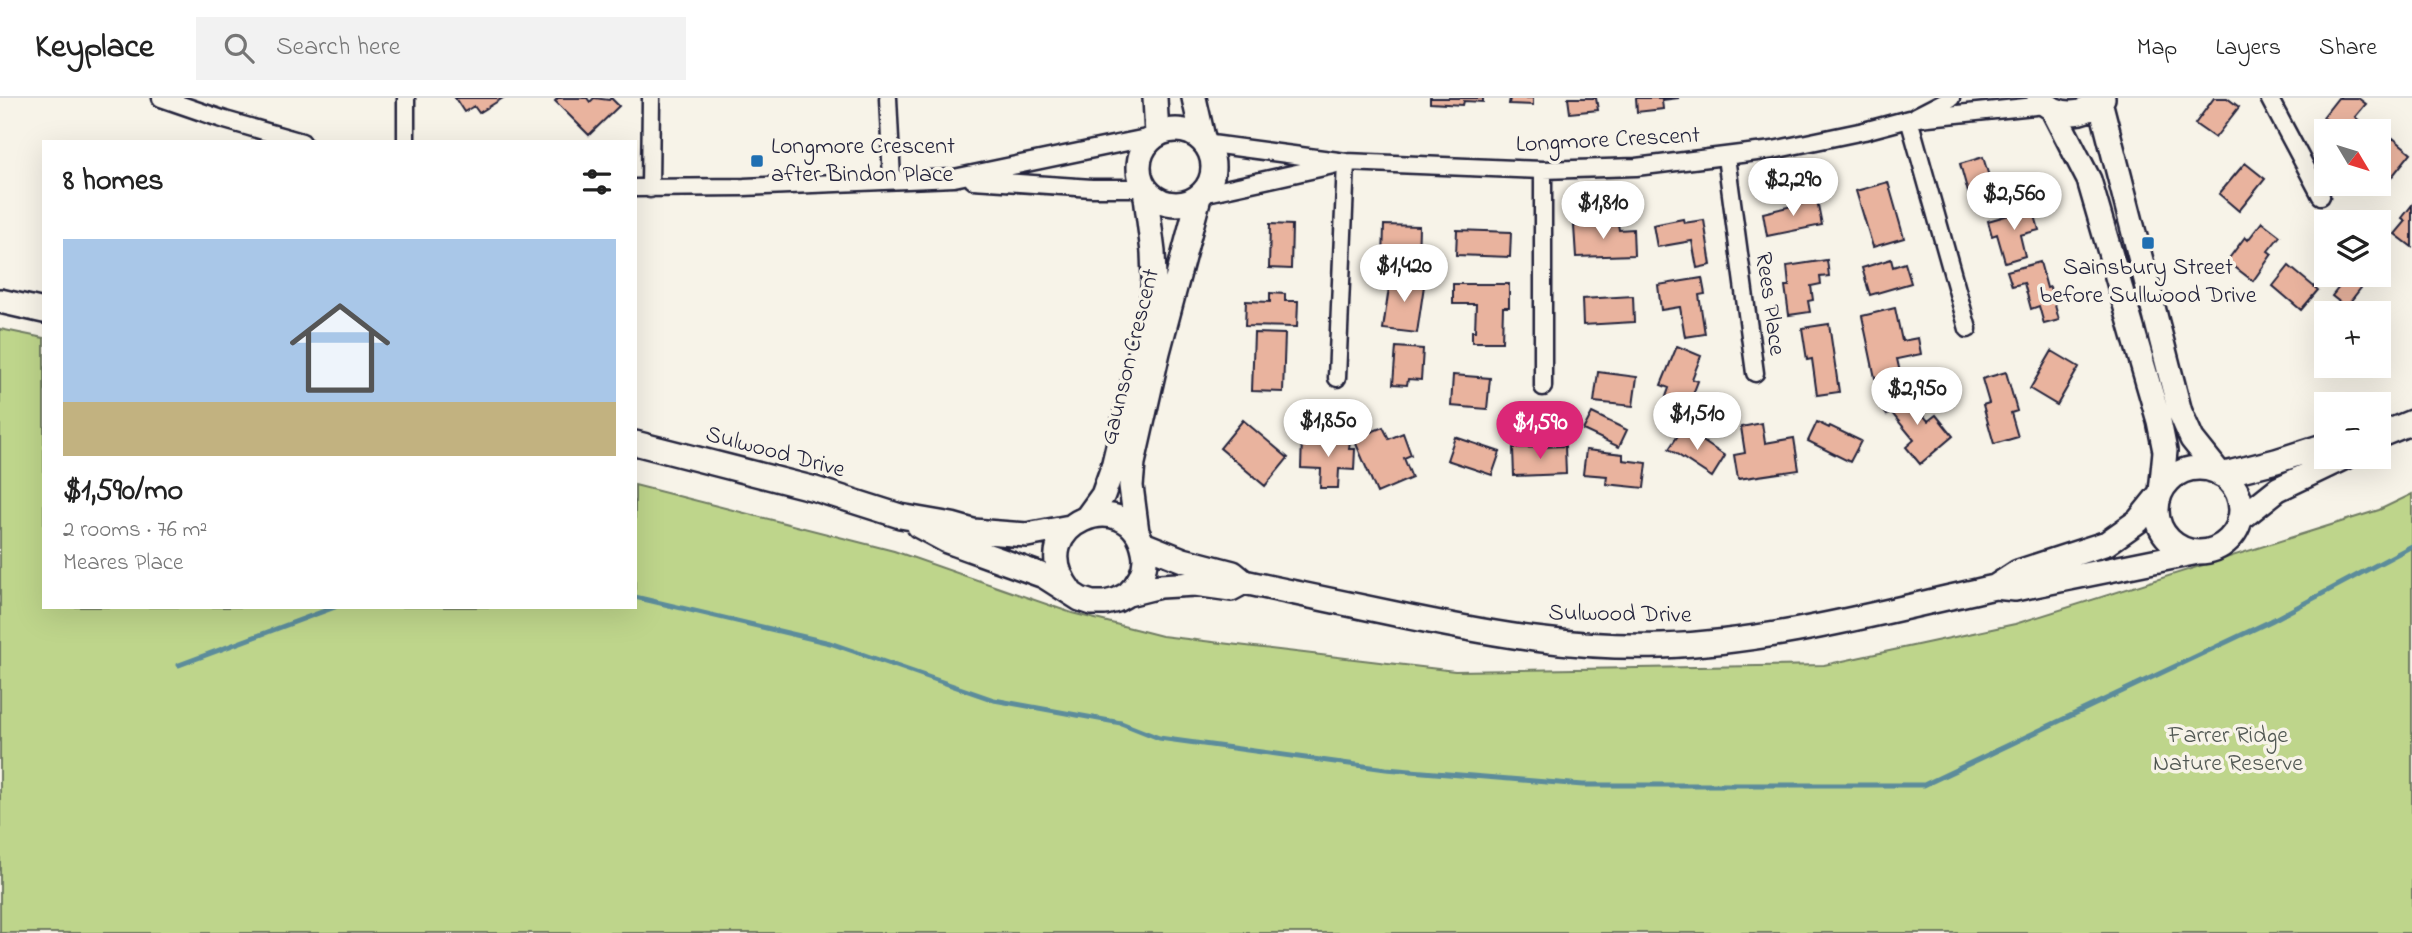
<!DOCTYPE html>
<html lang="en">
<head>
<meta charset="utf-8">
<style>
	body { margin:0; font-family:"Indie Flower",sans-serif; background:#f2f2f2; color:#222; height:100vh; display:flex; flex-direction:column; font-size:26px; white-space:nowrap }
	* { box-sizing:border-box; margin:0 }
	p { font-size:23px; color:#767676 }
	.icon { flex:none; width:38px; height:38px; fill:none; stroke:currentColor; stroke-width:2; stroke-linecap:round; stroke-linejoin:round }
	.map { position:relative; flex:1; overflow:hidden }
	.side { position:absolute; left:42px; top:42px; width:595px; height:469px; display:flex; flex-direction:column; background:#fff; border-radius:0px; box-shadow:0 7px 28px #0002 }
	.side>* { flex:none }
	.needle { width:46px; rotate:128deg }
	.tools { position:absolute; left:2314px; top:21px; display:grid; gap:14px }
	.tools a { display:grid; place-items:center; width:77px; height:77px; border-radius:0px; background:#fff; box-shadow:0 7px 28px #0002; font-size:35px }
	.price { position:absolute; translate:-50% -60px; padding:0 16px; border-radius:24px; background:#fff; color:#222; font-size:23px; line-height:46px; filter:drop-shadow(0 2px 4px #0008) }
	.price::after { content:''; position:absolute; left:50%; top:42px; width:21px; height:16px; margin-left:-10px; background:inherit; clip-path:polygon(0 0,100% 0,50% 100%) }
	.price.active { background:#db2777; color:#fff }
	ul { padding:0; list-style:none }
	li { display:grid; align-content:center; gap:14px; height:371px; padding:0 21px }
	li+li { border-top:2px solid #e0e0e0 }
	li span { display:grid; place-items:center; height:217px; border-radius:0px; color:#555 }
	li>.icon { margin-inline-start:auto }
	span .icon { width:126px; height:126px; fill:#fffc; stroke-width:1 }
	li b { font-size:30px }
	h2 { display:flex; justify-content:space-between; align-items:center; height:84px; padding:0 21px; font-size:30px }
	header { display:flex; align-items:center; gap:42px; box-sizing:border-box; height:98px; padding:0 35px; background:#fff; border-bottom:2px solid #e0e0e0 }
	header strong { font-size:33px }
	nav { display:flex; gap:38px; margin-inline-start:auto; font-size:24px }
	.search { width:490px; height:63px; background:#f2f2f2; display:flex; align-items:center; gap:18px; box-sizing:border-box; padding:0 24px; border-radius:0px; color:#767676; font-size:26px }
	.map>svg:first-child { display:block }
</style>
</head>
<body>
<header>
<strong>Keyplace</strong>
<div class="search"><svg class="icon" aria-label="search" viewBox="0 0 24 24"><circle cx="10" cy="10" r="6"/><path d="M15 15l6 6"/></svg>Search here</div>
<nav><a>Map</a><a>Layers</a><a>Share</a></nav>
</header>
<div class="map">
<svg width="2412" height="835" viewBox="0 0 2412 835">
	<rect width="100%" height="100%" fill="#f7f3e8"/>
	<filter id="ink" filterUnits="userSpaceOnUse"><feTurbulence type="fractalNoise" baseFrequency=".0143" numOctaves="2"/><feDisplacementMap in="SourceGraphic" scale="14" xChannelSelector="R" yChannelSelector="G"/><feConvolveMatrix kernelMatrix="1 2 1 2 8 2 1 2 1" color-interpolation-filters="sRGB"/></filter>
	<g filter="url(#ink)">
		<path fill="#bed58b" stroke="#707c63" stroke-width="2" d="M 0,231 L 44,240 L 44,509 L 635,509 L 635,387 L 894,453 L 1072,515 L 1162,538 L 1455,573 L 1824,567 L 2015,526 L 2379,412 L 2412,396 L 2412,835 L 0,835 Z"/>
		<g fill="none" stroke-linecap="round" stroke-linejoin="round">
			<path stroke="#5b8c9b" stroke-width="5" d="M 635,499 L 830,545 L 994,602 L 1121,625 L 1159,640 L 1386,671 L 1583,687 L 1924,687 L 2271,523 L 2412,448
				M 179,567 L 335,509"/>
		</g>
		<path fill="#e9b39e" stroke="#22223b" stroke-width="2" d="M 455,0 L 503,0 L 479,15 L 474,8 L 464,14 Z
			M 558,0 L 587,0 L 590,4 L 594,0 L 609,2 L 611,0 L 619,8 L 589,37 L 555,3 Z
			M 1430,0 L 1483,0 L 1483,4 L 1464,3 L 1463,7 L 1430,5 Z
			M 1510,0 L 1533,0 L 1533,7 L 1509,6 Z
			M 1568,0 L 1596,0 L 1598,12 L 1570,15 Z
			M 1636,0 L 1679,0 L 1662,2 L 1663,11 L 1637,14 Z
			M 2214,0 L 2227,0 L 2239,9 L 2215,40 L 2195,26 Z
			M 2338,0 L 2358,0 L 2366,6 L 2355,19 L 2367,29 L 2364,33 L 2342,33 L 2323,19 Z
			M 2393,40 L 2411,55 L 2386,86 L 2378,80 L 2378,59 Z
			M 1983,59 L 1991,85 L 2000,82 L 2003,96 L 1971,105 L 1960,66 Z
			M 2245,65 L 2265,81 L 2239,113 L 2219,96 Z
			M 1888,84 L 1904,140 L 1873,149 L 1856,93 Z
			M 1817,102 L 1822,127 L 1767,138 L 1763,115 Z
			M 2412,107 L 2412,149 L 2395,136 L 2406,123 L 2402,120 Z
			M 2033,110 L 2039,132 L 2020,137 L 2025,158 L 2005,164 L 1997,136 L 1992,138 L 1988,123 Z
			M 1683,121 L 1684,125 L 1704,122 L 1711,167 L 1697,170 L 1692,143 L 1657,149 L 1653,127 Z
			M 2262,124 L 2280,138 L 2268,153 L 2272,156 L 2253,183 L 2227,163 L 2245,139 L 2248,142 Z
			M 1270,126 L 1292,127 L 1291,171 L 1269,170 Z
			M 1618,126 L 1619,132 L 1633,131 L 1634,157 L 1576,159 L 1574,128 Z
			M 1384,127 L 1419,128 L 1418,164 L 1383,163 Z
			M 1457,132 L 1511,134 L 1510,159 L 1456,157 Z
			M 1891,161 L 1893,169 L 1905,165 L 1911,185 L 1870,197 L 1862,170 Z
			M 1827,162 L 1829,178 L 1820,179 L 1821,186 L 1811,188 L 1813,202 L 1808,203 L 1810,214 L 1789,217 L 1785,188 L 1789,188 L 1787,168 Z
			M 2040,164 L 2047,190 L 2050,189 L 2059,222 L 2044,226 L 2039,208 L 2031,211 L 2024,185 L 2012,188 L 2007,173 Z
			M 2289,168 L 2318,192 L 2301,212 L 2273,188 Z
			M 1391,176 L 1425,181 L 1417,235 L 1383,231 Z
			M 2345,177 L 2371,177 L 2346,209 L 2332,198 L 2343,184 L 2341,182 Z
			M 1702,180 L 1705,196 L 1699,197 L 1705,236 L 1685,239 L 1680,209 L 1661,212 L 1658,187 Z
			M 1453,186 L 1509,186 L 1509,209 L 1503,209 L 1502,244 L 1472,244 L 1472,233 L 1475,233 L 1476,206 L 1453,206 Z
			M 1270,195 L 1285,196 L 1285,203 L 1298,203 L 1297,229 L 1245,228 L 1246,203 L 1270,204 Z
			M 1633,198 L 1634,224 L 1583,227 L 1582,201 Z
			M 1895,210 L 1902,243 L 1918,240 L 1921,256 L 1897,261 L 1900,274 L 1875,280 L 1862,218 Z
			M 1829,226 L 1839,294 L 1817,297 L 1812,261 L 1807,262 L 1802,230 Z
			M 1254,235 L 1285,236 L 1283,294 L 1252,293 Z
			M 1677,248 L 1701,258 L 1692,281 L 1698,283 L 1683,322 L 1661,313 L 1669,290 L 1661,287 Z
			M 1396,249 L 1423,251 L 1421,282 L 1408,281 L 1407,287 L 1393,286 Z
			M 2052,253 L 2079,269 L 2057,307 L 2030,291 Z
			M 1598,274 L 1637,279 L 1633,308 L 1594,304 Z
			M 2006,274 L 2017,313 L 2011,315 L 2018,339 L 1994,346 L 1983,307 L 1989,305 L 1982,281 Z
			M 1453,277 L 1490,280 L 1487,311 L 1451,308 Z
			M 1897,292 L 1910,307 L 1912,304 L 1928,323 L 1936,317 L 1953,338 L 1920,366 L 1906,349 L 1914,342 L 1891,314 L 1887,317 L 1879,307 Z
			M 1592,315 L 1627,332 L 1619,349 L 1583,332 Z
			M 1243,322 L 1288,360 L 1265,388 L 1220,350 Z
			M 1817,324 L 1829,330 L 1830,328 L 1861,343 L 1850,364 L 1808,343 Z
			M 1762,325 L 1765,345 L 1794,340 L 1799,372 L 1738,381 L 1734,357 L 1745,355 L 1741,329 Z
			M 1383,329 L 1389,341 L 1403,335 L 1411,357 L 1404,360 L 1412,380 L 1377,395 L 1354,341 Z
			M 1683,330 L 1725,358 L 1712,379 L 1669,351 Z
			M 1455,339 L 1500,354 L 1492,377 L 1447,362 Z
			M 1302,341 L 1350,343 L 1349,351 L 1355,351 L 1354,372 L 1339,371 L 1338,390 L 1320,390 L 1321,371 L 1301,370 Z
			M 1565,348 L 1566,376 L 1514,378 L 1513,350 Z
			M 1586,352 L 1623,356 L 1623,362 L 1647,365 L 1644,390 L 1606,386 L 1607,378 L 1583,376 Z"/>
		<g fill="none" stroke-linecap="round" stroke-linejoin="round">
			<defs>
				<path id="street" d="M 161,0 L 225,22 L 302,44
					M 888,0 L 892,82
					M 2269,0 L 2321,98
					M 1916,18 L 1951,0
					M 1909,21 L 1968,231
					M 406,44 L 406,0
					M 1204,45 L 1346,64 L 1543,72 L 1636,69 L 1773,52 L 1864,33 L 1909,21 L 2045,7
					M 1726,59 L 1755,275
					M 973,82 L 1092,90 L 1144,90
					M 635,90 L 744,89 L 954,80 L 1156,38
					M 650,91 L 651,0
					M 1202,96 L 1333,67
					M 1337,280 L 1346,64
					M 1543,289 L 1543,72"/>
				<path id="secondary" d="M 1155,0 L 1157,37
					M 1194,0 L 1204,44
					M 2039,0 C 2057,20 2084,20 2103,0
					M 2100,3 L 2180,314 L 2192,341 L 2220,376
					M 2053,12 L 2089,82 L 2159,323 L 2165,353 L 2161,394
					M1139 69a37 37 0 1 1 74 0a37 37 0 1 1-74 0Z
					M 0,203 L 44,213
					M 2378,338 L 2412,324
					M 635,345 L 815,391 L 900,418 L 952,427 L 973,433 L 1027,437 L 1070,429
					M2157 412a42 42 0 1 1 84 0a42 42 0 1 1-84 0Z
					M 2221,377 L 2276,363 L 2326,347
					M 1087,419 L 1103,397 L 1113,369 L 1151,210 L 1154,181 L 1153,154 L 1145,91
					M 2239,422 L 2278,391 L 2345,359
					M 919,428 L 947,443 L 1044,478 L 1080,501 L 1092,505 L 1105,505 L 1117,502 L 1128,496 L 1160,488 L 1195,486 L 1231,491 L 1244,484
					M 1137,434 L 1131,388 L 1133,365 L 1158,254 L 1199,99
					M 1143,446 L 1183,462 L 1233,475 L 1244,484 C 1299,496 1354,507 1410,519 C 1493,536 1576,551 1662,548 C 1775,544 1885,513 1995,489 L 2015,491 L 2198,454
					M 1995,489 L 2018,474 L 2107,445 L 2138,423 L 2159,397
					M 1070,493 C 1019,426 1131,383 1144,453 C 1148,470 1140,484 1128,496"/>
			</defs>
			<use href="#street" stroke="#22223b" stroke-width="21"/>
			<use href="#secondary" stroke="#22223b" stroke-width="28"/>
			<use href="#street" stroke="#f7f3e8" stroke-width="16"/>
			<use href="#secondary" stroke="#f7f3e8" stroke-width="23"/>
		</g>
	</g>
	<g fill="#1f6fb2" stroke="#f7f3e8" stroke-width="2.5">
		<rect x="750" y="56" width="14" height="14" rx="3.5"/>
		<rect x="2141" y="138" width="14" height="14" rx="3.5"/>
	</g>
	<g text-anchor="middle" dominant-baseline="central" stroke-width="7" stroke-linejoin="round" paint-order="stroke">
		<g font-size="24" fill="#22223b" stroke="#f7f3e8">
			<text transform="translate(1608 43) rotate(-3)">Longmore Crescent</text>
			<text transform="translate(1769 206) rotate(82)">Rees Place</text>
			<text transform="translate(1131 259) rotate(-76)">Gaunson Crescent</text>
			<text transform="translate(775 355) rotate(15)">Sulwood Drive</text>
			<text transform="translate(1620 517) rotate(1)">Sulwood Drive</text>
		</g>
		<g font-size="24" fill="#22223b" stroke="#f7f3e8" text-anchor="start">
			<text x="771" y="49">Longmore Crescent<tspan x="771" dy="28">after Bindon Place</tspan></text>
			<text x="2148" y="170" text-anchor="middle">Sainsbury Street<tspan x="2148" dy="28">before Sullwood Drive</tspan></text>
		</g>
		<g font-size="24" fill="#515853" stroke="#f7f3e8">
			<text x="2228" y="638">Farrer Ridge<tspan x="2228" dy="28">Nature Reserve</tspan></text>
		</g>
	</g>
</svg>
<div class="tools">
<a><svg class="needle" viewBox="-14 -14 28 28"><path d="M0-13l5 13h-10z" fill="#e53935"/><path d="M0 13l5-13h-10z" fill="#767676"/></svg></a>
<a><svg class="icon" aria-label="layers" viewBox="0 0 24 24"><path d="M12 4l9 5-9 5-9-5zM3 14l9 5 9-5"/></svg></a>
<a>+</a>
<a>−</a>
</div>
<b class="price" style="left:1793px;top:120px">$2,290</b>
<b class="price" style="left:2014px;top:134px">$2,560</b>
<b class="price" style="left:1603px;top:143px">$1,810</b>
<b class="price" style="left:1404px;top:206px">$1,420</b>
<b class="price" style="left:1917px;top:329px">$2,950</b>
<b class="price" style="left:1697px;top:354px">$1,510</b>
<b class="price" style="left:1328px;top:361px">$1,850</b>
<b class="price active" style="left:1540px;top:363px">$1,590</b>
<section class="side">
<h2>8 homes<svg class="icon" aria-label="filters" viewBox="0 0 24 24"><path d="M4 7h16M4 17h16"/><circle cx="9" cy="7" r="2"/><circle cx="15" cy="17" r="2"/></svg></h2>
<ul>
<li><span style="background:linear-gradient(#a9c7e8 75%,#c2b280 0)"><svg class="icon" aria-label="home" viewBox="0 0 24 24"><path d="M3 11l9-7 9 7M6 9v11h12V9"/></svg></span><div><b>$1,590/mo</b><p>2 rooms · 76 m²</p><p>Meares Place</p></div></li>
</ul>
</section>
</div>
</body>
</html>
